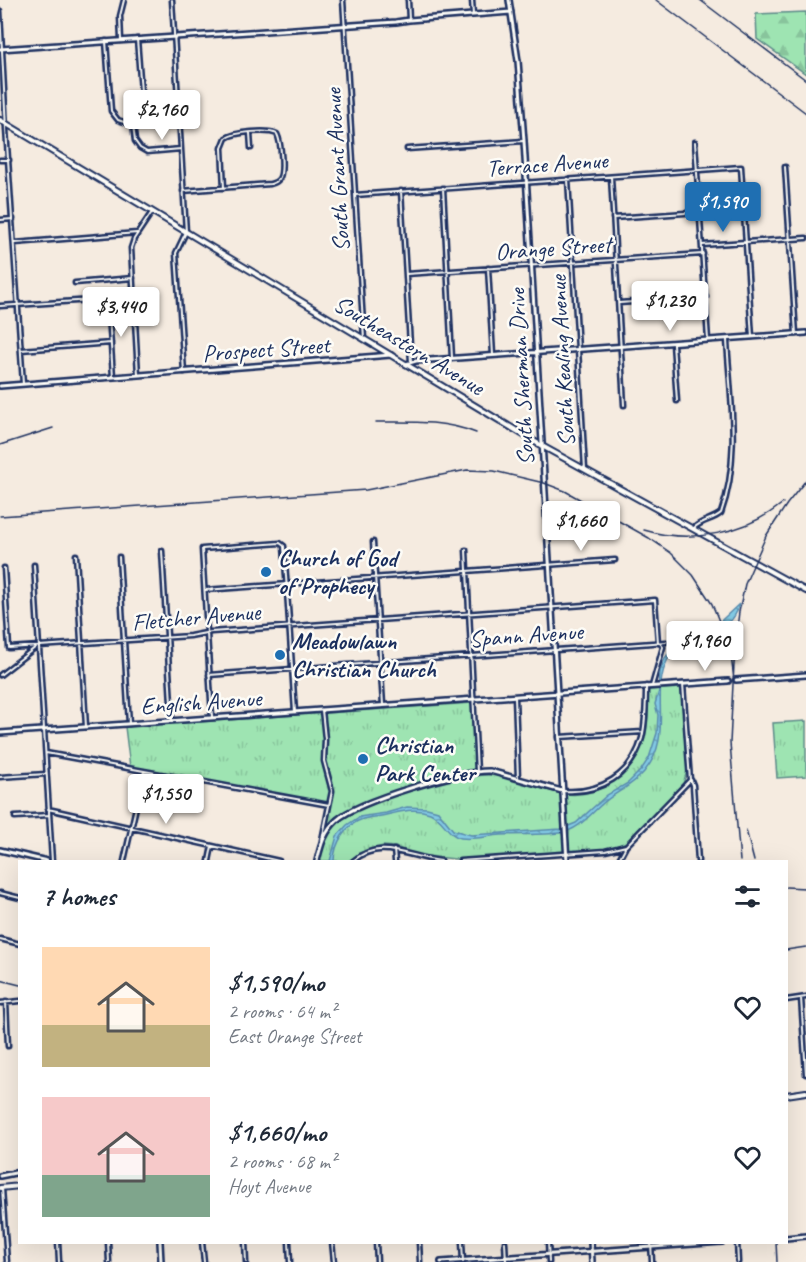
<!DOCTYPE html>
<html lang="en">
<head>
<meta charset="utf-8">
<style>
	body { margin:0; font-family:Caveat,sans-serif; background:#f2f2f3; color:#1f2937; height:100vh; display:flex; flex-direction:column; font-size:22px; white-space:nowrap }
	* { box-sizing:border-box; margin:0 }
	p { font-size:20px; color:#747a83 }
	.icon { flex:none; width:33px; height:33px; fill:none; stroke:currentColor; stroke-width:2; stroke-linecap:round; stroke-linejoin:round }
	.map { position:relative; flex:1; overflow:hidden }
	.panel { position:absolute; left:18px; top:860px; width:770px; height:384px; display:flex; flex-direction:column; background:#fff; border-radius:0px; box-shadow:0 6px 24px #0002 }
	.panel>* { flex:none }
	.price { position:absolute; translate:-50% -51px; padding:0 14px; border-radius:6px; background:#fff; color:#222; font-size:20px; line-height:39px; filter:drop-shadow(0 2px 3px #0008) }
	.price::after { content:''; position:absolute; left:50%; top:36px; width:18px; height:14px; margin-left:-9px; background:inherit; clip-path:polygon(0 0,100% 0,50% 100%) }
	.price.selected { background:#1f6fb2; color:#fff }
	ul { padding:0; list-style:none }
	li { display:flex; align-items:center; gap:18px; height:150px; padding:0 24px }
	li span { display:grid; place-items:center; flex:none; width:168px; height:120px; border-radius:0px; color:#555 }
	li>.icon { margin-inline-start:auto }
	span .icon { width:72px; height:72px; fill:#fffc; stroke-width:1 }
	li b { font-size:26px }
	h2 { display:flex; justify-content:space-between; align-items:center; height:72px; padding:0 24px; font-size:26px }
	.map>svg:first-child { display:block }
</style>
</head>
<body>
<div class="map">
<svg width="806" height="1262" viewBox="0 0 806 1262">
	<defs>
		<pattern id="forest-firs" width="22" height="20" patternUnits="userSpaceOnUse" patternTransform="scale(1.5)"><rect width="22" height="20" fill="#9ee4b2"/><path d="M5 1l3.5 6h-7zM16 11l3.5 6h-7z" fill="#88c49c"/></pattern>
		<pattern id="park-tufts" width="24" height="20" patternUnits="userSpaceOnUse" patternTransform="scale(1.5)"><rect width="24" height="20" fill="#9ee4b2"/><path d="M3 7l-1-3M5 7V3M7 7l1-3M15 17l-1-3M17 17v-4M19 17l1-3" fill="none" stroke="#88c49c"/></pattern>
		<pattern id="water-waves" width="16" height="10" patternUnits="userSpaceOnUse" patternTransform="scale(1.5)"><rect width="16" height="10" fill="#82c9e3"/><path d="M0 5q4-4 8 0t8 0" fill="none" stroke="#6aa4bb"/></pattern>
	</defs>
	<rect width="100%" height="100%" fill="#f5ebe0"/>
	<filter id="ink" filterUnits="userSpaceOnUse"><feTurbulence type="fractalNoise" baseFrequency=".0167" numOctaves="2"/><feDisplacementMap in="SourceGraphic" scale="12" xChannelSelector="R" yChannelSelector="G"/><feConvolveMatrix kernelMatrix="1 2 1 2 8 2 1 2 1" color-interpolation-filters="sRGB"/></filter>
	<g filter="url(#ink)">
		<path fill="url(#forest-firs)" stroke="#5c8a88" stroke-width="1.5" d="M 806,12 L 806,74 L 757,39 L 756,14 Z"/>
		<path fill="url(#park-tufts)" stroke="#5c8a88" stroke-width="1.5" d="M 681,688 L 687,771 L 683,784 L 629,841 L 608,849 L 455,859 L 418,855 L 395,847 L 383,846 L 359,853 L 350,861 L 319,861 L 330,803 L 130,767 L 125,727 L 472,703 L 476,776 C 507,770 536,791 566,794 C 602,798 632,773 644,741 C 649,725 648,707 648,690 Z
			M 806,721 L 806,776 L 777,778 L 773,723 Z"/>
		<path fill="url(#water-waves)" stroke="#598bae" stroke-width="1.5" d="M 739,604 C 738,607 738,610 736,613 C 732,622 718,633 709,637 C 704,639 700,636 696,637 C 689,639 672,652 668,659 C 649,696 675,735 644,772 C 630,788 615,792 601,805 C 589,816 577,831 560,833 C 541,835 521,834 501,835 C 487,836 475,840 461,838 C 448,836 443,818 430,813 C 414,807 401,812 386,815 C 378,817 370,817 363,819 C 346,824 334,844 334,861 L 330,861 L 337,836 L 347,825 L 359,817 L 386,813 L 407,807 L 427,808 L 438,811 L 453,830 L 471,835 L 561,829 L 576,823 L 607,795 L 628,783 L 641,770 L 649,758 L 657,733 L 658,715 L 655,704 L 659,691 L 660,671 L 665,658 L 674,646 L 694,634 L 704,634 L 711,630 Z"/>
		<g fill="none" stroke-linecap="round" stroke-linejoin="round">
			<defs>
				<path id="street" d="M 172,0 L 186,232 L 176,253 L 184,372
					M 343,0 L 364,339
					M 408,0 L 409,20
					M 472,0 L 473,15
					M 0,11 L 6,129 L 23,384
					M 137,39 L 142,105 L 133,125 L 135,141 L 140,148 L 147,152 L 181,149
					M 121,40 L 120,16 L 124,0
					M 106,41 L 111,111 L 118,120 L 133,125
					M 250,133 L 251,148
					M 695,142 L 708,340
					M 407,149 L 524,141
					M 0,160 L 9,160
					M 785,167 L 796,334
					M 611,177 L 624,405
					M 568,179 L 585,469
					M 443,188 L 452,358
					M 183,191 L 270,184 C 274,183 276,183 279,179 C 284,172 281,142 277,134 C 268,129 235,132 226,138 L 222,148 L 224,188
					M 401,191 L 411,362
					M 355,195 L 741,167 L 752,337
					M 613,218 L 700,212
					M 0,220 L 13,219
					M 15,243 L 137,233
					M 702,245 L 806,238
					M 488,268 L 493,355
					M 406,274 L 703,254
					M 75,283 L 133,278
					M 619,303 L 706,297
					M 0,306 L 108,299 L 113,377
					M 673,344 L 677,401
					M 21,350 L 111,343
					M 138,375 L 131,248 L 134,239 L 152,212
					M 694,528 C 702,520 713,520 721,513 C 741,458 730,397 727,340
					M 373,542 L 383,705
					M 466,550 L 477,772
					M 162,551 L 172,720
					M 76,555 L 86,727
					M 119,557 L 129,724
					M 34,565 L 52,861
					M 4,568 L 9,648 L 190,636 L 211,632 L 655,600 L 658,643
					M 205,590 L 615,560
					M 0,675 L 36,647
					M 209,675 L 666,642
					M 652,686 L 663,647 L 660,643
					M 515,697 L 518,778
					M 322,710 L 325,739 L 324,761 L 332,791 L 322,840
					M 212,717 L 202,549 L 280,543 L 284,546 L 295,712
					M 559,737 L 643,732
					M 46,753 L 329,805
					M 0,777 L 46,774
					M 691,780 L 693,785 L 698,861
					M 563,791 C 600,794 632,775 642,738 C 646,721 646,703 646,686
					M 48,809 L 279,861
					M 15,817 L 49,815
					M 394,850 L 395,861
					M 124,861 L 144,771
					M 209,861 L 212,846
					M 353,861 C 380,837 410,858 441,861
					M 460,861 L 605,851 L 626,846 L 690,780 L 683,684
					M 618,861 L 625,848
					M 0,893 L 20,898
					M 0,939 L 20,944
					M 801,998 L 806,1074
					M 786,1000 L 806,997
					M 6,1002 L 8,1046
					M 0,1003 L 20,1001
					M 2,1188 L 7,1262
					M 58,1242 L 59,1262
					M 108,1242 L 109,1262
					M 202,1242 L 204,1262
					M 245,1242 L 246,1262
					M 289,1242 L 290,1262
					M 332,1242 L 334,1262
					M 376,1242 L 377,1262
					M 419,1242 L 420,1262
					M 462,1242 L 463,1262
					M 505,1242 L 506,1262
					M 548,1242 L 549,1262
					M 651,1242 L 652,1262
					M 737,1242 L 738,1262"/>
				<path id="secondary" d="M 509,0 L 518,61 L 524,141 L 567,861
					M 0,49 L 396,22 L 409,20 L 511,12
					M 406,364 L 416,361 L 806,333
					M 0,386 L 391,355
					M 736,680 L 806,675
					M 0,733 L 728,681
					M 0,850 L 47,861
					M 317,861 C 321,845 324,832 337,820 C 358,801 461,770 490,771 L 562,791
					M 0,1176 L 20,1172
					M 786,1238 L 806,1236
					M 160,1242 L 161,1262
					M 591,1242 L 592,1262
					M 441,1262 L 722,1242"/>
				<path id="primary" d="M 0,120 L 542,446 L 806,591
					M 786,1095 L 806,1092
					M 0,1188 L 20,1186"/>
			</defs>
			<use href="#street" stroke="#1b2f5e" stroke-width="7"/>
			<use href="#secondary" stroke="#1b2f5e" stroke-width="8"/>
			<use href="#primary" stroke="#1b2f5e" stroke-width="8"/>
			<use href="#street" stroke="#fdfcf7" stroke-width="2"/>
			<use href="#secondary" stroke="#fdfcf7" stroke-width="3"/>
			<use href="#primary" stroke="#fdfcf7" stroke-width="4"/>
			<path stroke="#1b2f5e" stroke-width="1.5" d="M 656,0 L 806,113
				M 700,0 L 806,80
				M 376,422 C 411,422 443,420 476,433
				M 0,445 L 53,428
				M 0,516 L 366,490 L 467,470 L 494,471 L 544,483 L 565,491 L 649,538 L 671,553 L 693,575 L 712,604 L 730,648 L 734,680
				M 644,530 C 691,544 745,534 783,503
				M 746,830 L 754,861
				M 740,861 L 730,743 L 735,645 L 739,612 L 745,584 L 766,536 L 787,504 L 806,480
				M 786,887 L 805,888
				M 786,950 L 806,947
				M 0,980 L 20,985
				M 776,1242 L 777,1262"/>
		</g>
	</g>
	<g fill="#1f6fb2" stroke="#fdfcf7" stroke-width="2">
		<circle cx="266" cy="572" r="6"/>
		<circle cx="280" cy="655" r="6"/>
		<circle cx="363" cy="759" r="6"/>
	</g>
	<g text-anchor="middle" dominant-baseline="central" stroke-width="5" stroke-linejoin="round" paint-order="stroke">
		<g font-size="24" fill="#1b2f5e" stroke="#fdfcf7">
			<text transform="translate(547 164) rotate(-4)">Terrace Avenue</text>
			<text transform="translate(337 170) rotate(-93)">South Grant Avenue</text>
			<text transform="translate(553 248) rotate(-4)">Orange Street</text>
			<text transform="translate(409 345) rotate(31)">Southeastern Avenue</text>
			<text transform="translate(266 349) rotate(-4)">Prospect Street</text>
			<text transform="translate(562 361) rotate(-93)">South Kealing Avenue</text>
			<text transform="translate(521 377) rotate(-93)">South Sherman Drive</text>
			<text transform="translate(196 617) rotate(-5)">Fletcher Avenue</text>
			<text transform="translate(526 635) rotate(-4)">Spann Avenue</text>
			<text transform="translate(201 702) rotate(-4)">English Avenue</text>
		</g>
		<g font-size="24" font-weight="bold" fill="#1b2f5e" stroke="#fdfcf7" text-anchor="start">
			<text x="278" y="558">Church of God<tspan x="278" dy="28">of Prophecy</tspan></text>
			<text x="292" y="641">Meadowlawn<tspan x="292" dy="28">Christian Church</tspan></text>
			<text x="375" y="745">Christian<tspan x="375" dy="28">Park Center</tspan></text>
		</g>
	</g>
</svg>
<b class="price" style="left:162px;top:141px">$2,160</b>
<b class="price selected" style="left:723px;top:233px">$1,590</b>
<b class="price" style="left:670px;top:332px">$1,230</b>
<b class="price" style="left:121px;top:338px">$3,440</b>
<b class="price" style="left:581px;top:552px">$1,660</b>
<b class="price" style="left:705px;top:672px">$1,960</b>
<b class="price" style="left:166px;top:825px">$1,550</b>
<section class="panel">
<h2>7 homes<svg class="icon" aria-label="filters" viewBox="0 0 24 24"><path d="M4 7h16M4 17h16"/><circle cx="9" cy="7" r="2"/><circle cx="15" cy="17" r="2"/></svg></h2>
<ul>
<li><span style="background:linear-gradient(#ffd9b3 65%,#c2b280 0)"><svg class="icon" aria-label="home" viewBox="0 0 24 24"><path d="M3 11l9-7 9 7M6 9v11h12V9"/></svg></span><div><b>$1,590/mo</b><p>2 rooms · 64 m²</p><p>East Orange Street</p></div><svg class="icon" aria-label="heart" viewBox="0 0 24 24"><path d="M12 20l-8-8c-3-5 5-10 8-4 3-6 11-1 8 4z"/></svg></li>
<li><span style="background:linear-gradient(#f6c9c9 65%,#7fa58c 0)"><svg class="icon" aria-label="home" viewBox="0 0 24 24"><path d="M3 11l9-7 9 7M6 9v11h12V9"/></svg></span><div><b>$1,660/mo</b><p>2 rooms · 68 m²</p><p>Hoyt Avenue</p></div><svg class="icon" aria-label="heart" viewBox="0 0 24 24"><path d="M12 20l-8-8c-3-5 5-10 8-4 3-6 11-1 8 4z"/></svg></li>
</ul>
</section>
</div>
</body>
</html>
